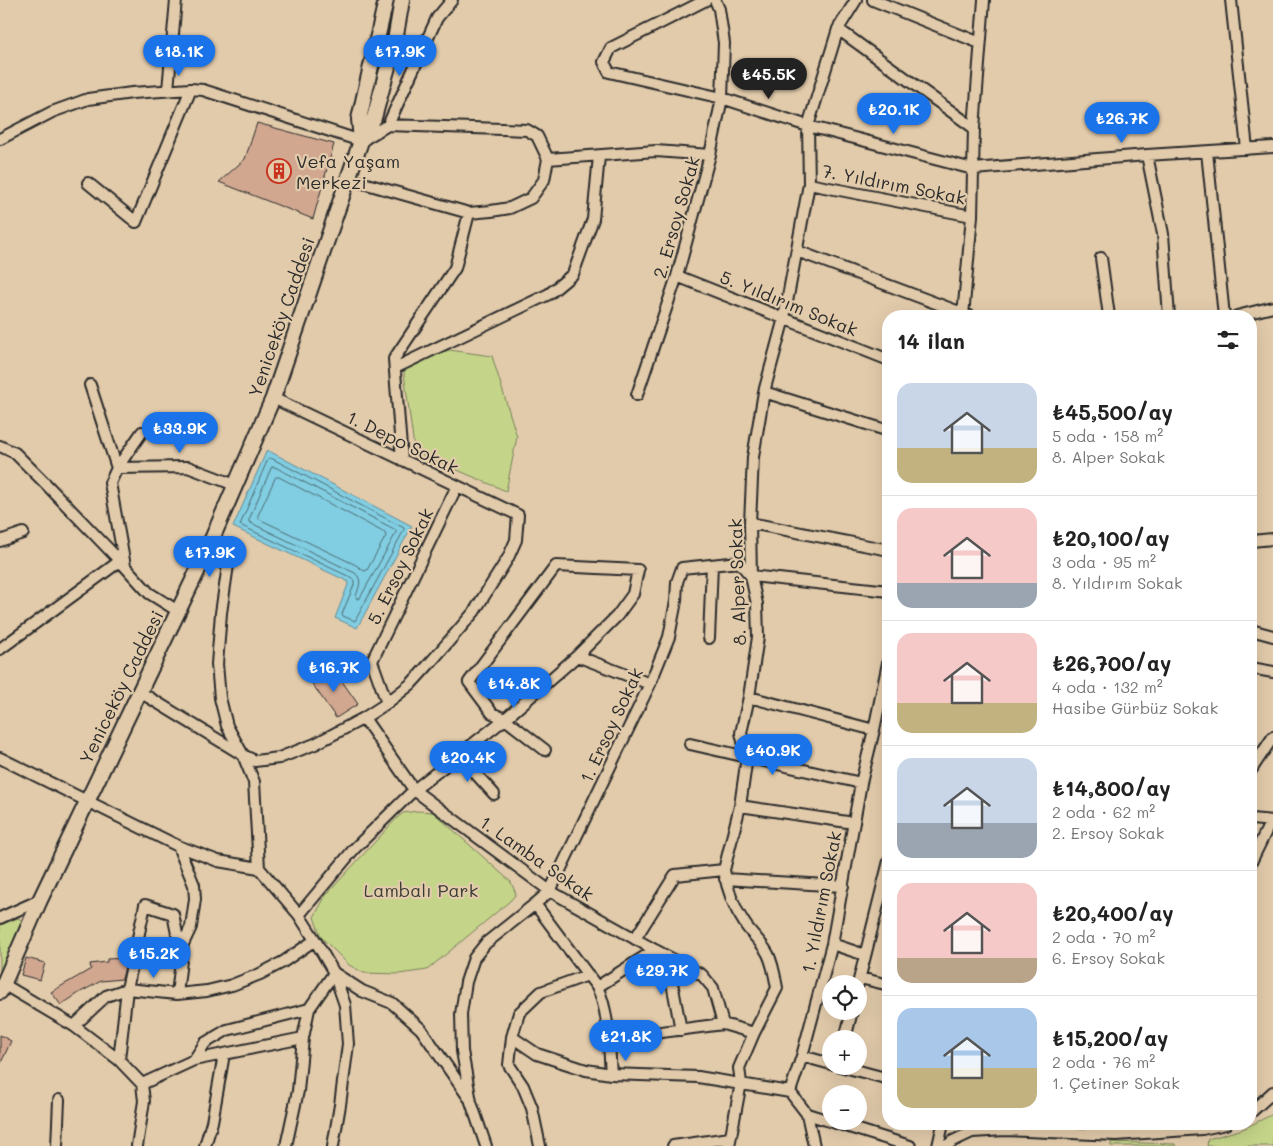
<!DOCTYPE html>
<html lang="tr">
<head>
<meta charset="utf-8">
<style>
	body { margin:0; font-family:Mali,sans-serif; background:#f2f2f2; color:#222; height:100vh; display:flex; flex-direction:column; font-size:19px; white-space:nowrap }
	* { box-sizing:border-box; margin:0 }
	p { font-size:16px; color:#767676 }
	.icon { flex:none; width:28px; height:28px; fill:none; stroke:currentColor; stroke-width:2; stroke-linecap:round; stroke-linejoin:round }
	.map { position:relative; flex:1; overflow:hidden }
	.drawer { position:absolute; left:882px; top:310px; width:375px; height:820px; display:flex; flex-direction:column; background:#fff; border-radius:20px; box-shadow:0 5px 20px #0002 }
	.drawer>* { flex:none }
	.fabs { position:absolute; left:822px; top:975px; display:grid; gap:10px }
	.fabs a { display:grid; place-items:center; width:45px; height:45px; border-radius:50%; background:#fff; box-shadow:0 5px 20px #0002; font-size:25px }
	.price { position:absolute; translate:-50% -42px; padding:0 11px; border-radius:18px; background:#1a73e8; color:#fff; font-size:16px; line-height:32px; filter:drop-shadow(0 1px 2px #0008) }
	.price::after { content:''; position:absolute; left:50%; top:30px; width:15px; height:11px; margin-left:-8px; background:inherit; clip-path:polygon(0 0,100% 0,50% 100%) }
	.price.on { background:#222; color:#fff }
	ul { padding:0; list-style:none }
	li { display:flex; align-items:center; gap:15px; height:125px; padding:0 15px }
	li+li { border-top:1px solid #e0e0e0 }
	li span { display:grid; place-items:center; flex:none; width:140px; height:100px; border-radius:15px; color:#555 }
	li>.icon { margin-inline-start:auto }
	span .icon { width:60px; height:60px; fill:#fffc; stroke-width:1 }
	li b { font-size:21px }
	h2 { display:flex; justify-content:space-between; align-items:center; height:60px; padding:0 15px; font-size:21px }
	.map>svg:first-child { display:block }
</style>
</head>
<body>
<div class="map">
<svg width="1273" height="1146" viewBox="0 0 1273 1146">
	<rect width="100%" height="100%" fill="#e2cbab"/>
	<filter id="ink" filterUnits="userSpaceOnUse"><feTurbulence type="fractalNoise" baseFrequency=".02" numOctaves="2"/><feDisplacementMap in="SourceGraphic" scale="10" xChannelSelector="R" yChannelSelector="G"/><feConvolveMatrix kernelMatrix="1 2 1 2 8 2 1 2 1" color-interpolation-filters="sRGB"/></filter>
	<g filter="url(#ink)">
		<path fill="#c4d488" stroke="#78805a" d="M 449,350 L 492,356 L 517,437 L 506,491 L 418,453 L 414,447 L 403,366 Z
			M 418,811 L 433,812 L 511,882 L 516,894 L 510,901 L 427,970 L 399,974 L 364,973 L 349,965 L 321,937 L 314,917 L 326,895 L 395,820 L 403,813 Z
			M 18,918 L 25,922 L 0,975 L 0,925 Z
			M 1273,1114 L 1273,1146 L 1207,1146 L 1208,1139 L 1243,1129 Z
			M 1111,1142 L 1175,1144 L 1176,1146 L 1111,1146 Z"/>
		<path fill="#81cde1" stroke="#5f8c98" d="M 267,450 L 412,526 L 357,628 L 335,618 L 349,582 L 233,527 Z"/>
		<g fill="none" stroke-linecap="round" stroke-linejoin="round">
			<path stroke="#4d6c74" stroke-width="1" d="M 271,458 L 404,528 L 404,530 L 355,621 L 343,616 L 342,614 L 354,585 L 354,581 L 352,578 L 240,525 L 268,459 Z
				M 272,467 L 275,467 L 396,530 L 396,533 L 360,598 L 357,599 L 356,596 C 359,587 363,580 355,573 L 249,522 L 249,520 Z
				M 276,477 L 279,477 L 385,533 L 386,536 L 367,570 L 364,571 L 356,565 L 259,519 L 258,516 Z"/>
		</g>
		<path fill="#d1a790" stroke="#2b2b2b" d="M 257,123 L 334,144 L 313,219 L 219,182 L 245,159 Z
			M 332,667 L 358,704 L 336,718 L 311,682 Z
			M 26,958 L 45,963 L 40,980 L 21,975 Z
			M 127,958 L 122,979 L 101,981 L 79,993 L 61,1005 L 51,992 L 91,969 L 90,964 L 107,962 L 107,959 Z
			M 0,1035 L 11,1041 L 0,1065 Z"/>
		<g fill="none" stroke-linecap="round" stroke-linejoin="round">
			<defs>
				<path id="street" d="M 706,0 L 611,48 L 604,62 L 609,72 L 722,98 L 808,126 L 973,169 L 1147,155 L 1273,147
					M 873,0 L 980,43
					M 1231,0 L 1247,149
					M 838,29 L 974,128
					M 168,90 L 176,0
					M 388,125 L 437,18 L 452,0
					M 0,139 L 52,112 L 88,99 L 132,93 L 191,89 L 203,90 L 361,141 L 388,125 L 527,130 L 537,136 L 548,159
					M 1207,152 L 1224,316
					M 1147,155 L 1163,234 L 1169,316
					M 349,179 L 469,213 L 491,211 L 510,208 L 531,198 L 544,180 L 548,159 L 656,151 L 710,155
					M 88,183 L 136,222 L 191,89
					M 809,184 L 972,216
					M 797,251 L 970,316
					M 1101,258 L 1109,316
					M 677,276 L 889,360
					M 963,316 L 972,216 L 974,128 L 984,0
					M 1237,316 L 1273,307
					M 395,368 L 549,294 L 573,274 L 593,219 L 599,156
					M 90,385 L 117,468 L 110,483 L 125,566
					M 764,392 L 889,431
					M 637,395 L 677,276 L 710,155 L 722,98 L 724,43 L 719,9 L 715,0
					M 0,446 L 15,453 L 45,483 L 120,561 L 149,593 L 178,611
					M 402,460 L 394,359 L 455,268 L 469,213
					M 117,468 L 188,467 L 235,485
					M 117,468 L 142,432
					M 750,523 L 889,550
					M 0,541 L 23,533
					M 1251,541 L 1273,539
					M 206,553 L 228,565 L 221,613 L 217,664 L 220,698 L 227,726 L 243,755 L 254,782 L 259,868
					M 1251,630 L 1273,636
					M 709,638 L 712,565
					M 0,649 L 120,561
					M 577,656 L 650,684
					M 1251,668 L 1273,672
					M 140,692 L 243,755 L 255,761 L 279,758 L 315,744 L 364,718 L 387,703 L 411,684 L 431,662 L 474,612 L 508,558 L 516,540 L 518,515 L 273,398
					M 749,697 L 874,730
					M 387,703 L 372,661 L 457,486
					M 364,718 L 414,790 L 550,891 L 655,950 L 702,975 L 713,988 L 723,1024
					M 690,744 L 861,783
					M 459,755 L 494,794
					M 0,758 L 178,846 L 218,861 L 259,868
					M 1251,770 L 1273,737
					M 740,806 L 854,823
					M 1251,819 L 1273,821
					M 1251,862 L 1271,821
					M 259,868 L 299,915 L 315,940 L 334,973 L 345,1005 L 348,1044 L 340,1105 L 333,1146
					M 725,879 L 843,886
					M 535,904 L 597,987 C 609,1010 609,1048 611,1074
					M 299,915 L 354,849 L 414,790 L 505,719 L 577,656 L 617,616 L 633,594 L 638,570 L 556,566 L 469,682 L 492,713 L 505,719 L 545,750
					M 0,918 L 40,900
					M 635,939 L 675,875 L 724,870
					M 832,944 L 865,955
					M 667,957 L 681,1030
					M 860,978 L 889,985
					M 3,984 L 74,1026 L 106,996 L 127,989 L 177,994 L 207,991 L 232,985 L 260,974 L 283,962 L 315,940
					M 858,984 L 889,861
					M 597,987 L 655,950
					M 177,994 L 183,944 L 191,927 L 195,899 L 194,885 L 178,846
					M 74,1026 L 119,1060 L 142,1084 L 144,1101 L 137,1146
					M 512,1037 L 519,1013 L 541,992 L 588,975
					M 608,1039 L 723,1024 L 754,1033
					M 845,1039 L 852,1011
					M 802,1056 L 831,1064
					M 119,1060 L 127,989 L 145,905 L 173,914 L 177,934 L 183,944
					M 194,1060 L 205,1043 L 227,1030 L 309,1009
					M 840,1066 L 889,1079
					M 142,1084 L 194,1060 L 303,1038
					M 1251,1112 L 1273,1092
					M 807,1114 L 910,1146
					M 1116,1135 L 1116,1124
					M 57,1146 L 59,1100
					M 205,1146 L 212,1122 L 224,1054
					M 286,1146 L 298,1091 L 303,1038 L 309,1009 L 334,973 L 362,991 L 392,1003 L 421,1029 L 469,1098
					M 486,1146 L 471,1102 L 462,1051 L 461,1014 L 466,982 L 474,958 L 486,943 L 535,904 L 550,891 L 650,684 L 669,637 L 676,601 L 677,582 L 682,568 L 739,562 L 751,576 L 889,591
					M 540,1146 L 532,1108 L 523,1086 L 509,1065 L 512,1037 L 537,1054 L 586,1070 L 611,1074 L 698,1077 L 790,1092
					M 673,1146 L 730,1138
					M 729,1146 L 741,1083 L 739,1068 L 754,1033 L 777,988 C 775,977 773,964 768,954 C 761,941 752,935 745,924 C 734,908 727,889 724,870 L 740,806 L 747,757 L 741,733 L 749,697 L 758,637 L 757,604 L 751,576 L 750,523 L 753,457 L 764,392 L 784,318 L 809,184 L 808,126 L 838,29 L 856,0
					M 814,1146 L 807,1114 L 790,1092 L 802,1056 L 832,944 L 861,783 L 874,730 L 889,658
					M 938,1146 L 943,1124
					M 946,1146 L 953,1141 L 972,1132 L 1005,1130 L 1116,1135 L 1202,1129 L 1226,1124"/>
				<path id="secondary" d="M 361,141 L 359,119 L 386,0
					M 0,992 L 40,900 L 206,553 L 273,398 L 361,141 L 374,118 L 395,41 L 402,0"/>
			</defs>
			<use href="#street" stroke="#2b2b2b" stroke-width="14"/>
			<use href="#secondary" stroke="#2b2b2b" stroke-width="18"/>
			<use href="#street" stroke="#e2cbab" stroke-width="10"/>
			<use href="#secondary" stroke="#e2cbab" stroke-width="14"/>
		</g>
	</g>
	<defs>
		<symbol id="building-ring" viewBox="-11 -11 22 22"><circle r="9.5" fill="#e2cbab" stroke="#c8321e" stroke-width="1.5"/><path d="M-4-6H4V6H1V3H-1V6H-4ZM-2.5-4.3h1.7v1.8h-1.7ZM.8-4.3h1.7v1.8H.8ZM-2.5-1h1.7V.8h-1.7ZM.8-1h1.7V.8H.8Z" fill="#c8321e"/></symbol>
	</defs>
	<g fill-rule="evenodd">
		<use href="#building-ring" x="265" y="157" width="28" height="28"/>
	</g>
	<g text-anchor="middle" dominant-baseline="central" stroke-width="4.5" stroke-linejoin="round" paint-order="stroke">
		<g font-size="18" fill="#2b2b2b" stroke="#e2cbab" text-anchor="start">
			<text x="296" y="161">Vefa Yaşam<tspan x="296" dy="21">Merkezi</tspan></text>
		</g>
		<g font-size="18" fill="#2b2b2b" stroke="#e2cbab">
			<text transform="translate(894 184) rotate(11)">7. Yıldırım Sokak</text>
			<text transform="translate(676 217) rotate(-74)">2. Ersoy Sokak</text>
			<text transform="translate(789 303) rotate(22)">5. Yıldırım Sokak</text>
			<text transform="translate(281 317) rotate(-71)">Yeniceköy Caddesi</text>
			<text transform="translate(403 442) rotate(26)">1. Depo Sokak</text>
			<text transform="translate(400 566) rotate(-64)">5. Ersoy Sokak</text>
			<text transform="translate(737 582) rotate(-92)">8. Alper Sokak</text>
			<text transform="translate(121 687) rotate(-64)">Yeniceköy Caddesi</text>
			<text transform="translate(611 725) rotate(-65)">1. Ersoy Sokak</text>
			<text transform="translate(537 858) rotate(35)">1. Lamba Sokak</text>
			<text transform="translate(821 902) rotate(-79)">1. Yıldırım Sokak</text>
		</g>
		<g font-size="18" fill="#3a3c34" stroke="#e2cbab">
			<text x="421" y="890">Lambalı Park</text>
		</g>
	</g>
</svg>
<div class="fabs">
<a><svg class="icon" aria-label="locate" viewBox="0 0 24 24"><circle cx="12" cy="12" r="6"/><path d="M12 2v4M12 18v4M2 12h4M18 12h4"/></svg></a>
<a>+</a>
<a>−</a>
</div>
<b class="price" style="left:179px;top:77px">₺18.1K</b>
<b class="price" style="left:400px;top:77px">₺17.9K</b>
<b class="price on" style="left:769px;top:100px">₺45.5K</b>
<b class="price" style="left:894px;top:135px">₺20.1K</b>
<b class="price" style="left:1122px;top:144px">₺26.7K</b>
<b class="price" style="left:180px;top:454px">₺33.9K</b>
<b class="price" style="left:210px;top:578px">₺17.9K</b>
<b class="price" style="left:334px;top:693px">₺16.7K</b>
<b class="price" style="left:514px;top:709px">₺14.8K</b>
<b class="price" style="left:773px;top:776px">₺40.9K</b>
<b class="price" style="left:468px;top:783px">₺20.4K</b>
<b class="price" style="left:154px;top:979px">₺15.2K</b>
<b class="price" style="left:662px;top:996px">₺29.7K</b>
<b class="price" style="left:626px;top:1062px">₺21.8K</b>
<section class="drawer">
<h2>14 ilan<svg class="icon" aria-label="filters" viewBox="0 0 24 24"><path d="M4 7h16M4 17h16"/><circle cx="9" cy="7" r="2"/><circle cx="15" cy="17" r="2"/></svg></h2>
<ul>
<li><span style="background:linear-gradient(#c9d6e8 65%,#c2b280 0)"><svg class="icon" aria-label="home" viewBox="0 0 24 24"><path d="M3 11l9-7 9 7M6 9v11h12V9"/></svg></span><div><b>₺45,500/ay</b><p>5 oda · 158 m²</p><p>8. Alper Sokak</p></div></li>
<li><span style="background:linear-gradient(#f6c9c9 75%,#9aa5b1 0)"><svg class="icon" aria-label="home" viewBox="0 0 24 24"><path d="M3 11l9-7 9 7M6 9v11h12V9"/></svg></span><div><b>₺20,100/ay</b><p>3 oda · 95 m²</p><p>8. Yıldırım Sokak</p></div></li>
<li><span style="background:linear-gradient(#f6c9c9 70%,#c2b280 0)"><svg class="icon" aria-label="home" viewBox="0 0 24 24"><path d="M3 11l9-7 9 7M6 9v11h12V9"/></svg></span><div><b>₺26,700/ay</b><p>4 oda · 132 m²</p><p>Hasibe Gürbüz Sokak</p></div></li>
<li><span style="background:linear-gradient(#c9d6e8 65%,#9aa5b1 0)"><svg class="icon" aria-label="home" viewBox="0 0 24 24"><path d="M3 11l9-7 9 7M6 9v11h12V9"/></svg></span><div><b>₺14,800/ay</b><p>2 oda · 62 m²</p><p>2. Ersoy Sokak</p></div></li>
<li><span style="background:linear-gradient(#f6c9c9 75%,#b9a48a 0)"><svg class="icon" aria-label="home" viewBox="0 0 24 24"><path d="M3 11l9-7 9 7M6 9v11h12V9"/></svg></span><div><b>₺20,400/ay</b><p>2 oda · 70 m²</p><p>6. Ersoy Sokak</p></div></li>
<li><span style="background:linear-gradient(#a9c7e8 60%,#c2b280 0)"><svg class="icon" aria-label="home" viewBox="0 0 24 24"><path d="M3 11l9-7 9 7M6 9v11h12V9"/></svg></span><div><b>₺15,200/ay</b><p>2 oda · 76 m²</p><p>1. Çetiner Sokak</p></div></li>
</ul>
</section>
</div>
</body>
</html>
